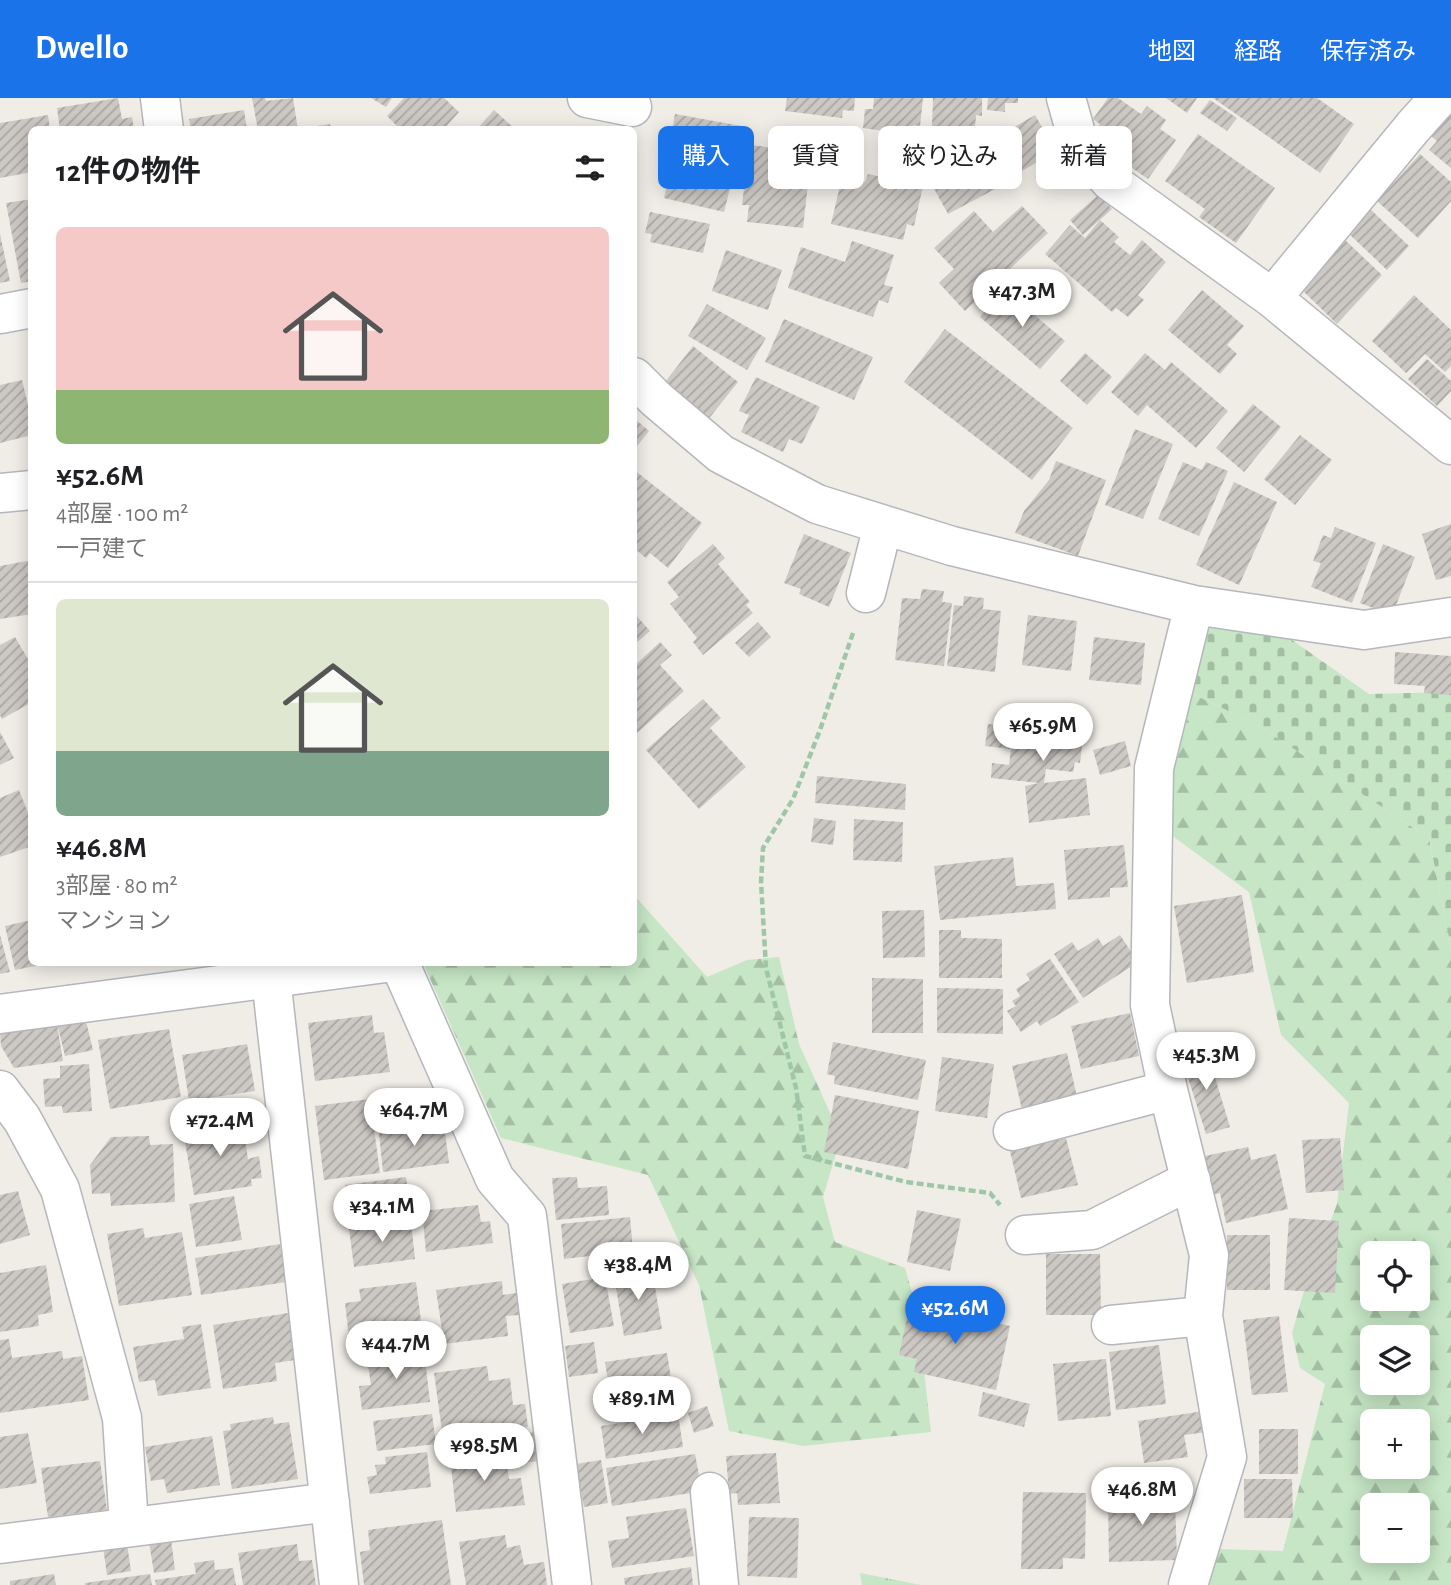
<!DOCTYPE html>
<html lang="ja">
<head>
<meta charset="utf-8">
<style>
	body { margin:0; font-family:"Alegreya Sans","Noto Sans JP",sans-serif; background:#f6f6f6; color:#202124; height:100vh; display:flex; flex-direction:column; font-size:26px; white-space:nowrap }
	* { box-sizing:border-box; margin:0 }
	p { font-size:23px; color:#757577 }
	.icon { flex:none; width:38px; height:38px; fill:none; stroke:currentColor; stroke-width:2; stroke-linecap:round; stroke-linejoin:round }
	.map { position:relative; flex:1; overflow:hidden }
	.details { position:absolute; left:28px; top:28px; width:609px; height:840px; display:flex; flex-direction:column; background:#fff; border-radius:10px; box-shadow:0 4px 18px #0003 }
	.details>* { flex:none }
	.top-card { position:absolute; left:658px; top:28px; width:665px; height:63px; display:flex; gap:14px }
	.buttons { position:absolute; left:1360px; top:1143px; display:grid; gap:14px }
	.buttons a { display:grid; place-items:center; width:70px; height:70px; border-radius:10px; background:#fff; box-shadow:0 4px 18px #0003; font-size:35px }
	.price { position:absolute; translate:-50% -60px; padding:0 16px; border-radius:24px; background:#fff; color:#222; font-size:23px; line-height:46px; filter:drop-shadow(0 2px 4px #0008) }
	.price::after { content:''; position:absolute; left:50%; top:42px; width:21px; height:16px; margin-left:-10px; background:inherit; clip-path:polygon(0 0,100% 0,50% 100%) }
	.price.current { background:#1a73e8; color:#fff }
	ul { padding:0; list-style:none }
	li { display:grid; align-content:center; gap:14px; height:371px; padding:0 28px }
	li+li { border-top:2px solid #e0e0e0 }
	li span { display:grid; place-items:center; height:217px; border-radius:10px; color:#555 }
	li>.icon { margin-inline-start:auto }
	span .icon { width:126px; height:126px; fill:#fffc; stroke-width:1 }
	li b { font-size:30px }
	h2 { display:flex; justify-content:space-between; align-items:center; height:84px; padding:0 28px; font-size:30px }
	.chip { padding:0 24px; border-radius:10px; background:#fff; box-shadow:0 4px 18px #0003; font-size:24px; line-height:63px }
	.chip.current { background:#1a73e8; color:#fff }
	header { display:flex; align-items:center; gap:42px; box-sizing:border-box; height:98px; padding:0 35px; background:#1a73e8; color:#fff }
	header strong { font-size:33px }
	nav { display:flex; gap:38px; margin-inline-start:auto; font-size:24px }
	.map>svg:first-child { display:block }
</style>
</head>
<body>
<header>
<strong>Dwello</strong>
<nav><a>地図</a><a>経路</a><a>保存済み</a></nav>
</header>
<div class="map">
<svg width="1451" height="1487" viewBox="0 0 1451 1487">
	<defs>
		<pattern id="forest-firs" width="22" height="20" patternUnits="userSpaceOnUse" patternTransform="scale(1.75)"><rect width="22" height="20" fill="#c6e6c5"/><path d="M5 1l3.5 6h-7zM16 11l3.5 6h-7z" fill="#a4bea4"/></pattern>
		<pattern id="cemetery-stones" width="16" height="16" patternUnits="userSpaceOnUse" patternTransform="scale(1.75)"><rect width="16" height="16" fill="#c6e6c5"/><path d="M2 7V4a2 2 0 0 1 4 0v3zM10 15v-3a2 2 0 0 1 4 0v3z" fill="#a4bea4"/></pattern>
		<pattern id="park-tufts" width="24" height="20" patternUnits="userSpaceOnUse" patternTransform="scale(1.75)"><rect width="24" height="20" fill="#c6e6c5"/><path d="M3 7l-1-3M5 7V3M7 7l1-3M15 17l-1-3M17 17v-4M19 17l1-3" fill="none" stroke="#a4bea4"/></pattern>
		<pattern id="building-hatch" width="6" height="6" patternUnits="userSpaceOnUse" patternTransform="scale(1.75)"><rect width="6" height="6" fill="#ccc8c4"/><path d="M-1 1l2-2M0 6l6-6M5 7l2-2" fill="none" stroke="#a9a6a3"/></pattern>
	</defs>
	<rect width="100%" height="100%" fill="#f0ede7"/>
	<path fill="url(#forest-firs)" fill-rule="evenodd" d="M 1183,591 L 1259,628 L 1429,740 L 1451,850 L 1451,1487 L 1204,1487 L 1219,1451 L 1283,1453 L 1325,1286 L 1300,1270 L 1292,1235 L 1304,1193 L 1337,1106 L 1349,1005 L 1281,937 L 1249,794 L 1167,734 L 1172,665 ZM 1372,1155 L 1418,1155 L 1418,1200 L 1372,1200 ZM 1372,1239 L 1418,1239 L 1418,1284 L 1372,1284 ZM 1372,1323 L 1418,1323 L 1418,1368 L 1372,1368 ZM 1372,1407 L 1418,1407 L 1418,1452 L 1372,1452 Z
		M 634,797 L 707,879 L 747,862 L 779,859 L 799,946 L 841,1039 L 823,1099 L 835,1144 L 905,1170 L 917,1212 L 931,1334 L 803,1348 L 729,1333 L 699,1187 L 648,1077 L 501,1040 L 423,865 L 634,864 Z"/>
	<path fill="url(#cemetery-stones)" d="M 1211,528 L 1282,535 L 1369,596 L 1451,594 L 1451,850 L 1429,740 L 1259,628 L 1183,591 Z"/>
	<path fill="url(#park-tufts)" d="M 860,1475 L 921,1487 L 862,1487 Z"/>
	<path fill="url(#building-hatch)" d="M 118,0 L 122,21 L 132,19 L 134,32 L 60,32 L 57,10 Z
		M 252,0 L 265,0 L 266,3 L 293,0 L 298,32 L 258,32 Z
		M 371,0 L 392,0 L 386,9 Z
		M 404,0 L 444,0 L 459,14 L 443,32 L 401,32 L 387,18 Z
		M 787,0 L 855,0 L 854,13 L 843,12 L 842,20 L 785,13 Z
		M 874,0 L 923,0 L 920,28 L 913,27 L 911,37 L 863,30 L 865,11 L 873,11 Z
		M 933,0 L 982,0 L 982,18 L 976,17 L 975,29 L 932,28 Z
		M 988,0 L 1018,0 L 1018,5 L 1005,5 L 1005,14 L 987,12 Z
		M 1108,0 L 1118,0 L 1141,16 L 1147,8 L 1166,22 L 1160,31 L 1176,42 L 1148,81 L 1122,63 L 1125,59 L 1107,46 L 1109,43 L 1095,34 L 1100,26 L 1093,21 Z
		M 1166,0 L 1197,0 L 1187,15 Z
		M 1213,0 L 1317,0 L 1354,26 L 1320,75 Z
		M 1210,2 L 1237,20 L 1227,33 L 1200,15 Z
		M 244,12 L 247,32 L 191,32 L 189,21 Z
		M 494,12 L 516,32 L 476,32 Z
		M 1451,13 L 1451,70 L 1429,52 L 1437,43 L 1431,38 Z
		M 675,16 L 741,28 L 735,67 L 668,55 Z
		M 48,17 L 50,32 L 32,32 L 32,74 L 0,80 L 0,25 Z
		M 1035,17 L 1056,53 L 1005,83 L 983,47 Z
		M 330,26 L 331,32 L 306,32 L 305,30 Z
		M 1198,36 L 1275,90 L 1236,145 L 1199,119 L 1205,111 L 1165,83 Z
		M 749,47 L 805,53 L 801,84 L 808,86 L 803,130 L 747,124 L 749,107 L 742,107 Z
		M 977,50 L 999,89 L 948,116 L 927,78 Z
		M 1420,56 L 1451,84 L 1451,103 L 1418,140 L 1377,103 Z
		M 673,60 L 734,74 L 724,114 L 664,100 Z
		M 868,76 L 923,88 L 914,128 L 907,126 L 903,142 L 831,126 L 842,79 L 865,84 Z
		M 1098,97 L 1112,111 L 1083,137 L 1070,122 Z
		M 32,101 L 32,183 L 21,185 L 6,105 Z
		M 1022,108 L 1048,135 L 965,213 L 939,185 L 954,171 L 934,150 L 974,113 L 993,134 Z
		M 1368,109 L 1409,148 L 1387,172 L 1346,133 Z
		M 650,114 L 710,126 L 703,155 L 650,144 L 652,136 L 645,135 Z
		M 1100,122 L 1119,139 L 1114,144 L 1130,157 L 1142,142 L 1166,164 L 1138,197 L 1144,202 L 1128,219 L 1116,210 L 1112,214 L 1045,156 L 1070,127 L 1085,140 Z
		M 0,136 L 10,183 L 0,185 Z
		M 1345,142 L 1382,177 L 1337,226 L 1300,190 Z
		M 852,143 L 894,157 L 884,187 L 893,189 L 888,205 L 879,202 L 873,219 L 788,190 L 801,149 L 845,164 Z
		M 726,152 L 782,172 L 768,212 L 712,193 Z
		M 1004,191 L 1065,243 L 1040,271 L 980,219 Z
		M 1202,192 L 1244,228 L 1227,247 L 1237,256 L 1220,276 L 1168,232 Z
		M 1414,197 L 1451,232 L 1451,268 L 1445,274 L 1425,256 L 1406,275 L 1372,243 Z
		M 707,206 L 766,240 L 747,272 L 688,238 Z
		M 784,221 L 873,259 L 854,302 L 765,264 Z
		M 945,231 L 1073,330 L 1032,382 L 904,284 Z
		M 693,248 L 738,284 L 707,323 L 662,288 Z
		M 1085,255 L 1112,279 L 1087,307 L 1060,283 Z
		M 1145,255 L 1165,272 L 1171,264 L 1228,313 L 1196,350 L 1147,307 L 1138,318 L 1111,294 Z
		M 1427,261 L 1451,283 L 1451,293 L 1437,308 L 1408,281 Z
		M 756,279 L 820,309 L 802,346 L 789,341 L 783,354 L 741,334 L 749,317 L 739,313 Z
		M 22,282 L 32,323 L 32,337 L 0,345 L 0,287 Z
		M 1253,306 L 1281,329 L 1244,374 L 1216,350 Z
		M 634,320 L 649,333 L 634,352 Z
		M 1135,331 L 1173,346 L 1143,421 L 1105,407 Z
		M 1300,337 L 1332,362 L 1295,407 L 1264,381 Z
		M 1056,363 L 1106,382 L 1078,458 L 1015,435 L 1024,413 L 1049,382 Z
		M 1183,364 L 1202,372 L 1206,364 L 1228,373 L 1199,438 L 1158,421 Z
		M 634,372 L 702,425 L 668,470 L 650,455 L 646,460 L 634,450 Z
		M 1234,384 L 1277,404 L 1239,487 L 1196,467 Z
		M 1451,426 L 1451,478 L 1436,482 L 1422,436 Z
		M 1335,429 L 1376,445 L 1352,505 L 1311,489 L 1321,465 L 1313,463 L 1323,437 L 1331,440 Z
		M 804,436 L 851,455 L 829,509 L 799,496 L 801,491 L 784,485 Z
		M 713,446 L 725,460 L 718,466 L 750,504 L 746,507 L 753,515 L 703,557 L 693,544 L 697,540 L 670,506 L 679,499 L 667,484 Z
		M 1383,446 L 1415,459 L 1396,507 L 1376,511 L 1360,505 Z
		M 32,462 L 32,516 L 0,521 L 0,468 Z
		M 922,491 L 944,493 L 942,504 L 952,505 L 944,568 L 895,562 L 902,500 L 920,501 Z
		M 964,498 L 984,500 L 983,511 L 1001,513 L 995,574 L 947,568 L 954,507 L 963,508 Z
		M 634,515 L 650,533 L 634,547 Z
		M 1028,517 L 1077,523 L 1071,573 L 1022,567 Z
		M 758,524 L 771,539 L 749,559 L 735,545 Z
		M 15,539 L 32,568 L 32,604 L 2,621 L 0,617 L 0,547 Z
		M 1094,539 L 1145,545 L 1141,587 L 1089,582 Z
		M 660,544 L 672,557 L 660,567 L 684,593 L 637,635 L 634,631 L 634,568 Z
		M 1395,554 L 1451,558 L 1451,597 L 1424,595 L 1425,588 L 1394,586 Z
		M 703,601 L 721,620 L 710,630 L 746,669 L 699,711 L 646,652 Z
		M 1015,614 L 1085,622 L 1080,665 L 1075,664 L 1073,674 L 1046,671 L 1044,685 L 1086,680 L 1090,717 L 1029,725 L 1025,688 L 1039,685 L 991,680 L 992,665 L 1009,667 L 1011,651 L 985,648 L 988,626 L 1014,629 Z
		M 0,634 L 14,660 L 0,667 Z
		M 1125,643 L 1131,668 L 1100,677 L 1093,652 Z
		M 817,678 L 906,686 L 905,712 L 815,705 Z
		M 19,692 L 32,725 L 32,748 L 0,759 L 0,700 Z
		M 814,720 L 836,723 L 833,747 L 811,744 Z
		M 854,721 L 903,724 L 902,764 L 853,762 Z
		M 1124,747 L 1128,789 L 1110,790 L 1110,799 L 1068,802 L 1064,752 Z
		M 1013,759 L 1016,788 L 1054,785 L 1056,811 L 940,822 L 934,768 Z
		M 1242,797 L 1254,874 L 1187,885 L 1174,808 Z
		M 924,812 L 925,859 L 883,860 L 882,813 Z
		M 32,822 L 32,864 L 45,866 L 15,872 L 5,828 Z
		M 939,832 L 961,832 L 961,840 L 1002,841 L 1002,880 L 939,880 Z
		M 0,837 L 10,874 L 0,876 Z
		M 1120,837 L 1138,864 L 1083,900 L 1054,856 L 1072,844 L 1078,853 L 1098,840 L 1103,848 Z
		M 1050,861 L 1079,904 L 1040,928 L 1037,923 L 1021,934 L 1007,913 L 1016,908 L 1012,903 L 1020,898 L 1016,891 L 1030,882 L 1026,876 Z
		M 872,880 L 923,881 L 923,935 L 872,935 Z
		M 937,890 L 1003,891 L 1003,936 L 937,935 Z
		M 1130,915 L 1139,958 L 1081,971 L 1071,928 Z
		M 372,917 L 374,935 L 384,934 L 390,974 L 315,983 L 308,925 Z
		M 86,923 L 93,952 L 65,958 L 58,929 Z
		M 57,926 L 63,963 L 14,970 L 1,948 L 0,934 Z
		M 169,931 L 181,999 L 110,1011 L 98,942 Z
		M 833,944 L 926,962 L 918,1002 L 834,986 L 835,978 L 827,976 Z
		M 247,946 L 255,993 L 189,1003 L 182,957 Z
		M 1207,953 L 1230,1029 L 1206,1036 L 1182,961 Z
		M 1067,955 L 1077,999 L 1022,1012 L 1012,968 Z
		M 942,959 L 994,966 L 987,1020 L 935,1013 Z
		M 89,966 L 92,1013 L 63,1015 L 62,1008 L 45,1009 L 43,981 L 60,980 L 60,968 Z
		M 835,997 L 919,1013 L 908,1071 L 824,1054 Z
		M 370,1001 L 380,1075 L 324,1082 L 315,1008 Z
		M 242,1023 L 248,1061 L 259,1058 L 262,1080 L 251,1081 L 252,1088 L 194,1097 L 183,1032 Z
		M 444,1027 L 449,1065 L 383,1074 L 379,1035 Z
		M 149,1038 L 150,1047 L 173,1046 L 175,1104 L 111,1108 L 110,1095 L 92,1096 L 90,1067 L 111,1039 Z
		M 1066,1040 L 1078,1087 L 1021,1100 L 1010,1053 Z
		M 1340,1040 L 1344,1092 L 1306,1095 L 1302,1042 Z
		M 1248,1049 L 1251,1062 L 1276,1056 L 1288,1111 L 1226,1125 L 1220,1095 L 1213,1097 L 1205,1058 Z
		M 406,1079 L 411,1115 L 350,1123 L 345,1087 Z
		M 577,1079 L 578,1090 L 607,1088 L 609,1117 L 556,1122 L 552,1080 Z
		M 18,1093 L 30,1137 L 0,1146 L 0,1097 Z
		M 234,1098 L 242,1142 L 196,1149 L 189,1106 Z
		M 478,1107 L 481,1124 L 490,1123 L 493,1145 L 426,1154 L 422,1113 Z
		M 917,1112 L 961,1121 L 950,1173 L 907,1164 Z
		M 630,1119 L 633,1153 L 564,1161 L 561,1126 Z
		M 1289,1120 L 1339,1123 L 1335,1195 L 1284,1192 Z
		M 411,1124 L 415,1161 L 354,1169 L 349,1131 Z
		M 143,1130 L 145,1140 L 182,1134 L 192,1197 L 119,1208 L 107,1136 Z
		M 1227,1137 L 1270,1137 L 1270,1192 L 1227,1192 Z
		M 280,1146 L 286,1184 L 201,1197 L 195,1160 Z
		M 1046,1156 L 1100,1156 L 1101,1217 L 1046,1217 Z
		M 46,1167 L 53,1214 L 38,1217 L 39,1228 L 0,1234 L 0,1175 Z
		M 652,1171 L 662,1231 L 624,1238 L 614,1178 Z
		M 605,1179 L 614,1228 L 570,1235 L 562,1186 Z
		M 502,1183 L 503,1197 L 516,1195 L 519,1217 L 506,1218 L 508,1238 L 444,1246 L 436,1192 Z
		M 416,1184 L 422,1231 L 349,1240 L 345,1205 L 361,1203 L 359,1191 Z
		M 910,1206 L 1010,1228 L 996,1292 L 914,1274 L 917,1261 L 899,1257 Z
		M 288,1215 L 295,1262 L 275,1265 L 277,1283 L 223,1291 L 213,1227 Z
		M 1279,1218 L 1288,1294 L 1252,1297 L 1243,1222 Z
		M 201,1226 L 211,1290 L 158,1298 L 155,1282 L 139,1284 L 133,1249 L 184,1241 L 182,1229 Z
		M 9,1241 L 12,1260 L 62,1253 L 63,1261 L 82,1258 L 89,1302 L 0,1315 L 0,1242 Z
		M 594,1244 L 598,1275 L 569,1279 L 565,1248 Z
		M 1159,1247 L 1166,1306 L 1116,1312 L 1109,1254 Z
		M 424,1253 L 430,1304 L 362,1312 L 359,1288 L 371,1287 L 367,1259 Z
		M 667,1255 L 674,1299 L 612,1308 L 605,1264 Z
		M 1106,1261 L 1111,1318 L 1058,1323 L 1053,1266 Z
		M 487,1268 L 489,1283 L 510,1280 L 513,1307 L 525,1306 L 528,1329 L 443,1340 L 434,1275 Z
		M 983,1294 L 1030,1306 L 1024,1329 L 978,1318 Z
		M 707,1308 L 714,1328 L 694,1335 L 688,1315 Z
		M 1204,1313 L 1207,1334 L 1184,1337 L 1188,1359 L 1144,1365 L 1138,1323 Z
		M 432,1316 L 436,1346 L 377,1353 L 373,1323 Z
		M 678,1316 L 683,1349 L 606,1361 L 601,1328 Z
		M 273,1319 L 274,1326 L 289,1324 L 298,1381 L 232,1391 L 223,1333 L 231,1332 L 230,1326 Z
		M 1259,1331 L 1298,1331 L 1298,1376 L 1259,1376 Z
		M 535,1334 L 539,1363 L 512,1366 L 508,1337 Z
		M 28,1335 L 37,1385 L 0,1391 L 0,1339 Z
		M 212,1338 L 220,1387 L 167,1395 L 164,1381 L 151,1383 L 145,1349 Z
		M 505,1353 L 509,1381 L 521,1380 L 525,1407 L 456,1414 L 450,1359 Z
		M 427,1354 L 431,1389 L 370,1396 L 367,1379 L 377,1377 L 375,1367 L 386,1366 L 385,1359 Z
		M 776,1355 L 780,1405 L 738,1407 L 737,1395 L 729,1396 L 726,1358 Z
		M 695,1356 L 702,1393 L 612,1408 L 606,1370 Z
		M 601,1362 L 608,1405 L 584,1409 L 576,1366 Z
		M 100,1363 L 107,1412 L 48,1419 L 41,1370 Z
		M 1244,1381 L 1292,1381 L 1293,1420 L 1244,1420 Z
		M 1159,1390 L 1160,1401 L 1175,1401 L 1177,1462 L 1109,1464 L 1108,1402 L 1117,1402 L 1117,1391 Z
		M 1023,1394 L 1086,1395 L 1085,1461 L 1063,1460 L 1063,1471 L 1021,1471 Z
		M 686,1410 L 694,1458 L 612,1470 L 608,1443 L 629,1440 L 626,1419 Z
		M 749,1419 L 799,1420 L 797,1480 L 747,1478 Z
		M 442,1422 L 451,1487 L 364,1487 L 360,1454 L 370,1452 L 368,1432 Z
		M 505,1437 L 507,1450 L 520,1447 L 524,1467 L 544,1464 L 547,1487 L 466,1487 L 459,1444 Z
		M 171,1441 L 175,1472 L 154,1475 L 149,1444 Z
		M 127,1446 L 131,1473 L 107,1477 L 103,1449 Z
		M 297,1446 L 299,1463 L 312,1462 L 316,1487 L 243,1487 L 238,1455 Z
		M 214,1462 L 215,1472 L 233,1470 L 236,1487 L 156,1487 L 155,1482 L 196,1476 L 194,1465 Z
		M 691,1469 L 693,1487 L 625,1487 L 624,1480 Z
		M 54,1476 L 56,1487 L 10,1487 L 10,1483 Z
		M 150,1476 L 152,1487 L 85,1487 L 85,1485 Z"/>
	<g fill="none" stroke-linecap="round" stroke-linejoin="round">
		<defs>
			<path id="minor" d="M 160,0 L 164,32
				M 587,0 L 632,9
				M 1066,0 L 1080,50 L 1110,83 L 1272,200 L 1451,347
				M 1272,200 L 1413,29 L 1439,0
				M 0,216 L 32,210
				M 634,279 L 656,301 L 721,356 L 817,406 L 952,448 L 1194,507 L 1364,532 L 1451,519
				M 0,395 L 32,392
				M 866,495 L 883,427
				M 399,864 L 495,1081 L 527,1118 L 572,1487
				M 271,880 L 339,1487
				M 0,916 L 393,864
				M 0,992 L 22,1021 L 60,1091 L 122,1320 L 129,1428
				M 1013,1033 L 1168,992
				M 1025,1137 L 1092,1132 L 1191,1082
				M 1111,1227 L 1203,1218
				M 710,1394 L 719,1487
				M 0,1446 L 330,1404
				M 1188,1487 L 1227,1359 L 1203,1218 L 1209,1157 L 1168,992 L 1150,907 L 1154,670 L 1194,507"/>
		</defs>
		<use href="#minor" stroke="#b4b7bb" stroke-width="41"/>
		<path stroke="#9ec7a8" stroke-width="4.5" stroke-dasharray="7 3.5" stroke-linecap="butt" d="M 853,535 L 820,632 L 793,701 L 763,750 L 761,784 L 766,870 L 796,990 L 805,1058 L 906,1084 L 990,1095 L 1000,1107"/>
		<use href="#minor" stroke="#fff" stroke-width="38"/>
	</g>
</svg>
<div class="buttons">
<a><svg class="icon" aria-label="locate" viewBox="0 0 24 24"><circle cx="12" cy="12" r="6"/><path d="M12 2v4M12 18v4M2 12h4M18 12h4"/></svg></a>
<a><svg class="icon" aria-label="layers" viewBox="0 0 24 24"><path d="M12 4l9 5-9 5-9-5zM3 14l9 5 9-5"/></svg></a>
<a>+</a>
<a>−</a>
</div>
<b class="price" style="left:1022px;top:231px">¥47.3M</b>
<b class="price" style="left:1043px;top:665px">¥65.9M</b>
<b class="price" style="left:1206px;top:994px">¥45.3M</b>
<b class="price" style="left:414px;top:1050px">¥64.7M</b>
<b class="price" style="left:220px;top:1060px">¥72.4M</b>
<b class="price" style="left:382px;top:1146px">¥34.1M</b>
<b class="price" style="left:638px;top:1204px">¥38.4M</b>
<b class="price current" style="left:955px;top:1248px">¥52.6M</b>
<b class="price" style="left:396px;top:1283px">¥44.7M</b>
<b class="price" style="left:642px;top:1338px">¥89.1M</b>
<b class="price" style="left:484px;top:1385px">¥98.5M</b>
<b class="price" style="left:1142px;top:1429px">¥46.8M</b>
<div class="top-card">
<a class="chip current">購入</a>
<a class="chip">賃貸</a>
<a class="chip">絞り込み</a>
<a class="chip">新着</a>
</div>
<section class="details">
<h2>12件の物件<svg class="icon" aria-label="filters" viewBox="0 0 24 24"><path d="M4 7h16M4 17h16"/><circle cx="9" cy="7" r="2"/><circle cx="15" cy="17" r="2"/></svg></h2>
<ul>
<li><span style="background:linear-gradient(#f6c9c9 75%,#8fb573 0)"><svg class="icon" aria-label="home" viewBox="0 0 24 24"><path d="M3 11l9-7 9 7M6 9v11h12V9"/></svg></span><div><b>¥52.6M</b><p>4部屋 · 100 m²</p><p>一戸建て</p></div></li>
<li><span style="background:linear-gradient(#dfe7d0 70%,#7fa58c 0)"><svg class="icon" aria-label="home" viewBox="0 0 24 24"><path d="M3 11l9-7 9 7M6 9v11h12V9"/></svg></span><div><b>¥46.8M</b><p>3部屋 · 80 m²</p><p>マンション</p></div></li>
</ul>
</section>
</div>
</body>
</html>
